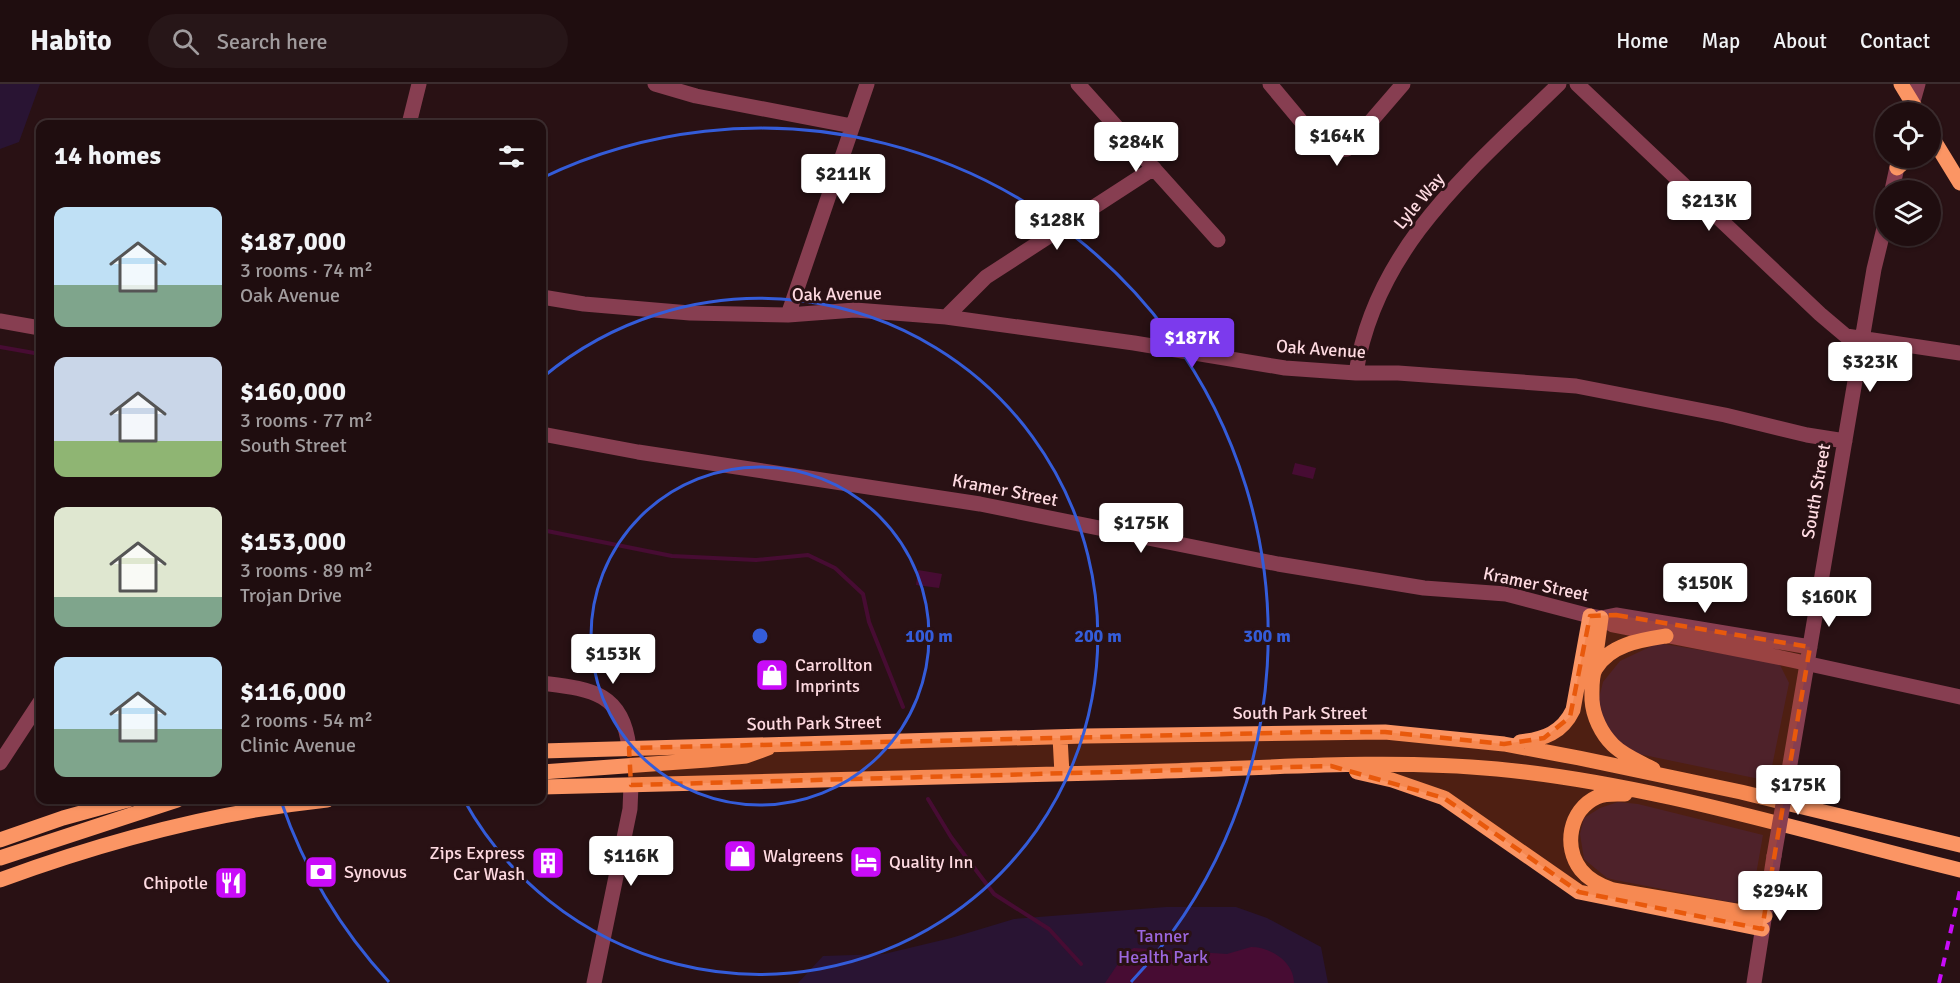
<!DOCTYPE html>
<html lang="en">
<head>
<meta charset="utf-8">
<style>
	body { margin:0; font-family:Signika,sans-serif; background:#271618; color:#f1f3f6; height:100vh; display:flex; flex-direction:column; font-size:22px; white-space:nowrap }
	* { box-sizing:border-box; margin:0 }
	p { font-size:20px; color:#a19c9e }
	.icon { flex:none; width:33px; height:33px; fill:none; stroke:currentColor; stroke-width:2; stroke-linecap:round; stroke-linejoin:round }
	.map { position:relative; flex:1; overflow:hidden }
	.sheet { position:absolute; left:36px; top:36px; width:510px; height:684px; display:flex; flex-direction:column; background:#1f0d0f; border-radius:12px; box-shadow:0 2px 4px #0004,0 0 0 2px #3c2d2f }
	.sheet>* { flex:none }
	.tools { position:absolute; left:1875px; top:18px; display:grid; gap:12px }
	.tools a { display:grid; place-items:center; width:66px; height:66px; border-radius:50%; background:#1f0d0f; box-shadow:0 2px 4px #0004,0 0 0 2px #3c2d2f; font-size:30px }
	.price { position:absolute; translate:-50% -51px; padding:0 14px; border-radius:6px; background:#fff; color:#222; font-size:20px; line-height:39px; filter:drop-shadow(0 2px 3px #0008) }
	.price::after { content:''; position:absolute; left:50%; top:36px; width:18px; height:14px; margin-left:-9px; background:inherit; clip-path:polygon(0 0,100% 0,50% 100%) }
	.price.active { background:#7c3aed; color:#fff }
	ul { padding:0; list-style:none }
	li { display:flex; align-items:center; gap:18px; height:150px; padding:0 18px }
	li span { display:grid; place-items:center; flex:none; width:168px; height:120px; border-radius:12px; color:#555 }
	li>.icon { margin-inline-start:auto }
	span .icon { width:72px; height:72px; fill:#fffc; stroke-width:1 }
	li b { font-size:26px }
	h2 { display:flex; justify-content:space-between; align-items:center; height:72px; padding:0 18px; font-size:26px }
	header { display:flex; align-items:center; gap:36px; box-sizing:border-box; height:84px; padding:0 30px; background:#1f0d0f; border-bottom:2px solid #3c2d2f }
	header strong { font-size:28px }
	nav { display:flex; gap:33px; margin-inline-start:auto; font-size:21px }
	.search { width:420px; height:54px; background:#271618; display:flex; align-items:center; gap:15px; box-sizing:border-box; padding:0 21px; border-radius:33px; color:#a19c9e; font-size:22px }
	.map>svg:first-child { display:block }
</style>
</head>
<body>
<header>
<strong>Habito</strong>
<div class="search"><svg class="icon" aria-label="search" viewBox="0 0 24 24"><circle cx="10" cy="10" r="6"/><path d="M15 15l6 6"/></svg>Search here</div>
<nav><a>Home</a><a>Map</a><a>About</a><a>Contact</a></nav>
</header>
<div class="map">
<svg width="1960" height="899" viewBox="0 0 1960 899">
	<rect width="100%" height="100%" fill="#291114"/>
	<path fill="#291433" d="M 0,0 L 40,0 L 19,58 L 0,65 Z
		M 1658,559 L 1779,579 L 1789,599 L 1769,697 L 1639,670 L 1619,659 L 1602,636 L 1598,618 L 1603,598 L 1620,577 Z
		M 1618,718 L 1638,720 L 1763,751 L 1754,802 L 1750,809 L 1735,819 L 1615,796 L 1607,794 L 1584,775 L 1580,750 L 1584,734 L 1600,724 Z
		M 1166,823 L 1236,823 L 1267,834 L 1321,863 L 1328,899 L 798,899 L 823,872 L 884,870 L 951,854 L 1014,835 Z"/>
	<path fill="#470c33" d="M 1295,379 L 1316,384 L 1313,395 L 1292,390 Z
		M 918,486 L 942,490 L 939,504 L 916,501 Z
		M 1251,863 C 1271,863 1294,878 1294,899 L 1105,899 L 1126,868 L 1134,864 L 1227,870 Z"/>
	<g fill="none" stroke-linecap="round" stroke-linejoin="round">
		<path stroke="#470c33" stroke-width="4" d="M 0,263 L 40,270
			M 542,446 L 672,472 L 756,476 L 808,471 L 835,484 L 863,510 L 869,538 L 903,623
			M 928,715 L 951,753 L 994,810 L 1049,845 L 1081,880"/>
		<path stroke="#873e51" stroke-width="15" d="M 655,0 L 696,12 L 852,42
			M 1078,0 L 1218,156
			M 1270,0 L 1316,55 L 1337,66 L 1347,65 L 1403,0
			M 1577,0 L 1820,230 L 1846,252 L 1960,269
			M 1910,28 L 1918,0
			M 409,40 L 419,0
			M 1892,106 L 1899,74
			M 542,213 L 584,220 L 690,229 L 788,231 L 855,226 L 946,233 L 1134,259 L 1285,284 L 1356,289 L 1398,289 L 1576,302 L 1725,331 L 1807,351 L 1845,357
			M 788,231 L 867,0
			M 946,233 L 986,193 L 1154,84
			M 0,237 L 40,244
			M 1356,289 C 1375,163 1473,84 1559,0
			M 542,350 L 638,368 L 980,420 L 1278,480 L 1424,504 L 1506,510 L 1590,532 L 1601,534 L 1616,531 L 1810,563
			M 1601,534 L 1613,541 L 1782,574 L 1960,613
			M 542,599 C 589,605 623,607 629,664
			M 0,679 L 40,618
			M 1789,686 L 1874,185 L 1886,136
			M 594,899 L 630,725 L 631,701
			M 1754,899 L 1774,772"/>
		<path stroke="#fb9564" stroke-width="15" d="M 1901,0 L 1918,28
			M 1930,50 L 1960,99
			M 1897,84 L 1909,74
			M 1594,585 L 1601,534
			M 1060,653 L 1062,690
			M 1520,658 C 1544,655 1562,649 1573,626 L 1590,532
			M 542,667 L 1085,652 L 1385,648 L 1504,660 L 1579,674 L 1741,708 L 1960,761
			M 1653,685 C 1640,678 1624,672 1613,661 C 1601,649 1593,632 1592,616 C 1592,607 1591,591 1596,584 C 1611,560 1641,556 1666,552
			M 542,688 L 707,676 L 746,672 L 768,664
			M 1357,688 L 1392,696 L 1444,714 L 1579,808 L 1762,845
			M 542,703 C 740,699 939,694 1138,688 C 1255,685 1381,674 1497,685 C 1654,700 1807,749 1960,786
			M 1625,710 C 1615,710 1605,709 1597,713 C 1569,726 1563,763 1581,786 C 1589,796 1601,802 1613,806 L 1765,832
			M 0,756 L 63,734 L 128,716
			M 0,774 L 177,716
			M 0,796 C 106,757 215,728 327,716"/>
		<path stroke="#c90cf9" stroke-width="4" stroke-dasharray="9 8" stroke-linecap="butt" d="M 1939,899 L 1960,806"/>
		<path stroke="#873e51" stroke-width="15" d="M 1774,772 L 1789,686"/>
	</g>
	<path fill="#e8590c" fill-opacity="0.2" stroke="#e8590c" stroke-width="4.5" stroke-dasharray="12 8" stroke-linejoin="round" d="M 1616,531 L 1810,563 L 1762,845 L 1579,808 L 1444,714 L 1331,682 L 631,701 L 629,664 L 1311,648 L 1385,648 L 1504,660 L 1544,654 L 1570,633 L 1590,532 Z"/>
	<g fill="none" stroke="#345cd9" stroke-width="3">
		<circle cx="760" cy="552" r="169"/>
		<path d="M543 293A338 338 0 1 1 464 716"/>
		<path d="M389 898A507 507 0 0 1 281 717M542 94A507 507 0 0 1 1131 898"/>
	</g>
	<defs>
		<symbol id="shop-square" viewBox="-11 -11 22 22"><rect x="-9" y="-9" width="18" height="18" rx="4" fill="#c90cf9" stroke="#291114"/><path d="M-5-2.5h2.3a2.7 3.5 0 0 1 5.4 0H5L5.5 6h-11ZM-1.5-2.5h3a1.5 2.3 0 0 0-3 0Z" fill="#fff"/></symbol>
		<symbol id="hotel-square" viewBox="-11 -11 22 22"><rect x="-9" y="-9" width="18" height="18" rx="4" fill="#c90cf9" stroke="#291114"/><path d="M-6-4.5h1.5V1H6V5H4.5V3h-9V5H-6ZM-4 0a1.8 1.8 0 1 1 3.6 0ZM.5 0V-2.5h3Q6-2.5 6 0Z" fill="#fff"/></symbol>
		<symbol id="building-square" viewBox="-11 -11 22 22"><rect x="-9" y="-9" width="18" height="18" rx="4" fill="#c90cf9" stroke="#291114"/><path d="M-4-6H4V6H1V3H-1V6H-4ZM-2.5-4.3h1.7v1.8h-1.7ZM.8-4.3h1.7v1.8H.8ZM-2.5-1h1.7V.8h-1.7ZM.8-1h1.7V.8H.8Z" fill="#fff"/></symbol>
		<symbol id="bank-square" viewBox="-11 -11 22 22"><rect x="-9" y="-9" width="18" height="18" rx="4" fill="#c90cf9" stroke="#291114"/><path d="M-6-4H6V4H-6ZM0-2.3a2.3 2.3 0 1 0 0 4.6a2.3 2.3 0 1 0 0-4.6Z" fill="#fff"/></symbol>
		<symbol id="restaurant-square" viewBox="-11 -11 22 22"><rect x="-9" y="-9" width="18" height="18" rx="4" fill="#c90cf9" stroke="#291114"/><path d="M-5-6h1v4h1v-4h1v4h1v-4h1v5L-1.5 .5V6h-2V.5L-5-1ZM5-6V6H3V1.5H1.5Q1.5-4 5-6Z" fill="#fff"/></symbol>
	</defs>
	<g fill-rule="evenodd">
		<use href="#shop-square" x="753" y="572" width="38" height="38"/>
		<use href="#shop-square" x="721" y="753" width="38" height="38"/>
		<use href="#hotel-square" x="847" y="759" width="38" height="38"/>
		<use href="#building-square" x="529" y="760" width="38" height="38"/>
		<use href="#bank-square" x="302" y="769" width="38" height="38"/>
		<use href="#restaurant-square" x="212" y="780" width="38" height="38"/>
	</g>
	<g text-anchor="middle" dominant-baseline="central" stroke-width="6" stroke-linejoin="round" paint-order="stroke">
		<g font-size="18" fill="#fedae1" stroke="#291114">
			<text transform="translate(1419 117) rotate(-50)">Lyle Way</text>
			<text transform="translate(837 210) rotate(-1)">Oak Avenue</text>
			<text transform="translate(1321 265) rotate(4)">Oak Avenue</text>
			<text transform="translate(1005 406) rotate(11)">Kramer Street</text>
			<text transform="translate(1816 407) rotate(-80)">South Street</text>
			<text transform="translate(1536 500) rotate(12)">Kramer Street</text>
			<text x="1300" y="629">South Park Street</text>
			<text transform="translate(814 639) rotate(-1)">South Park Street</text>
		</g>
		<g font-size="18" fill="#fedae1" stroke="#291114" text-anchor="start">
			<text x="795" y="581">Carrollton<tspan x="795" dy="21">Imprints</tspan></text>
			<text x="525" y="769" text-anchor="end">Zips Express<tspan x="525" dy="21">Car Wash</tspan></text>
			<text x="763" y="772">Walgreens</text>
			<text x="889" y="778">Quality Inn</text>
			<text x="344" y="788">Synovus</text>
			<text x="208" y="799" text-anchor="end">Chipotle</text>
		</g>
		<g font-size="18" fill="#9c67de" stroke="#291114">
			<text x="1163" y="852">Tanner<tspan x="1163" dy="21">Health Park</tspan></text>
		</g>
	</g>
	<circle cx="760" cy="552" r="9" fill="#345cd9" stroke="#291114" stroke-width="3"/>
	<g font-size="18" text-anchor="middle" font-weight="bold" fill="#345cd9" stroke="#291114" stroke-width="6" stroke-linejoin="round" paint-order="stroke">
		<text x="929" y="558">100 m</text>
		<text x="1098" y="558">200 m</text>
		<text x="1267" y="558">300 m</text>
	</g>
</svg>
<div class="tools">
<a><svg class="icon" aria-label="locate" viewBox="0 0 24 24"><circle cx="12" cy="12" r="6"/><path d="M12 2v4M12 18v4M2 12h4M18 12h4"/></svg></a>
<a><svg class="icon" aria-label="layers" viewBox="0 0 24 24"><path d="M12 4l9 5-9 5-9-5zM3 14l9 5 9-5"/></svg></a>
</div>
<b class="price" style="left:1337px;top:83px">$164K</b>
<b class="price" style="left:1136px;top:89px">$284K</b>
<b class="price" style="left:843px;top:121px">$211K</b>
<b class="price" style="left:1709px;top:148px">$213K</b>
<b class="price" style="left:1057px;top:167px">$128K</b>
<b class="price active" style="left:1192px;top:285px">$187K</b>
<b class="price" style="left:1870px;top:309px">$323K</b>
<b class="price" style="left:1141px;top:470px">$175K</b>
<b class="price" style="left:1705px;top:530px">$150K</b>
<b class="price" style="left:1829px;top:544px">$160K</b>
<b class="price" style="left:613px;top:601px">$153K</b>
<b class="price" style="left:1798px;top:732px">$175K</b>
<b class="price" style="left:631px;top:803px">$116K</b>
<b class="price" style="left:1780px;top:838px">$294K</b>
<section class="sheet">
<h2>14 homes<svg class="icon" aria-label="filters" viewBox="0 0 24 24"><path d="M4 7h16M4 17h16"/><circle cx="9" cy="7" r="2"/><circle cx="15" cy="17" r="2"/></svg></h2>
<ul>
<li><span style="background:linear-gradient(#bfe0f5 65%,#7fa58c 0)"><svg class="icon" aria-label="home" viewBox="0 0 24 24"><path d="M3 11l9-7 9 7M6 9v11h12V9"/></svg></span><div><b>$187,000</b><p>3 rooms · 74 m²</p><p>Oak Avenue</p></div></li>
<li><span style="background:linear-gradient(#c9d6e8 70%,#8fb573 0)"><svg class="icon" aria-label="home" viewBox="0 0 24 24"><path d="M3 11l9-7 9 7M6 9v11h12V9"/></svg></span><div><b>$160,000</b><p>3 rooms · 77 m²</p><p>South Street</p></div></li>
<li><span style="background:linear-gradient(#dfe7d0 75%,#7fa58c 0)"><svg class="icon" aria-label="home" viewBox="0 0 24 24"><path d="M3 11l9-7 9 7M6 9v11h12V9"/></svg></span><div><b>$153,000</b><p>3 rooms · 89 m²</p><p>Trojan Drive</p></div></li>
<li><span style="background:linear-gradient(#bfe0f5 60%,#7fa58c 0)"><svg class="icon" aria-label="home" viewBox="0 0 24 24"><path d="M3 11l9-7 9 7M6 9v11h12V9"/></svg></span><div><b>$116,000</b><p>2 rooms · 54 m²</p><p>Clinic Avenue</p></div></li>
</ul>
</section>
</div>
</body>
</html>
